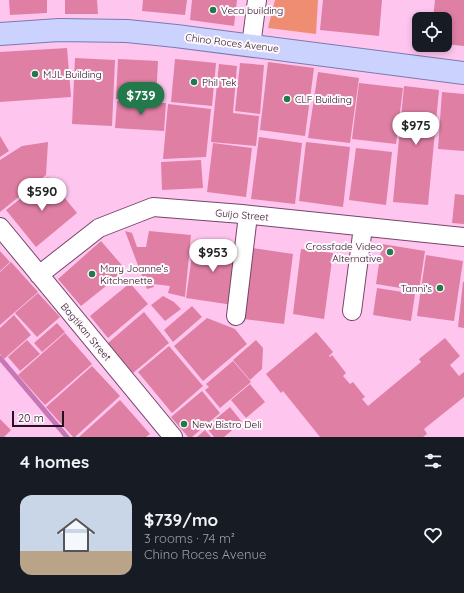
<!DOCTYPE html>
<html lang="en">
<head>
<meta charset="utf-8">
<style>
	body { margin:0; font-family:Quicksand,sans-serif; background:#20242c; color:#f1f3f6; height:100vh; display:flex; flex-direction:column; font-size:15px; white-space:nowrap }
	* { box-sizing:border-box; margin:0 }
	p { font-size:13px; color:#9ea1a6 }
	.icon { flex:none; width:22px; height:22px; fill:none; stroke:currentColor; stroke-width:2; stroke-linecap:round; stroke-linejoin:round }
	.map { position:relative; height:437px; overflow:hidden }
	.panel { display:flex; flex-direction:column; background:#171b24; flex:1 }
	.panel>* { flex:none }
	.buttons { position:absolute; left:412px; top:12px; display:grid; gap:8px }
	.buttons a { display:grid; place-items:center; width:40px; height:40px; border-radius:8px; background:#171b24; box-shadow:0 2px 6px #0003; font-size:20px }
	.scale { position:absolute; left:12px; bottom:10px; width:52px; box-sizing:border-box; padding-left:4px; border:2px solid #251120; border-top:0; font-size:11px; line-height:14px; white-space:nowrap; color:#251120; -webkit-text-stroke:3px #fff9fd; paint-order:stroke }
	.price { position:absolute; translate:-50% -34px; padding:0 9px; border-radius:14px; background:#fff; color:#222; font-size:13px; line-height:26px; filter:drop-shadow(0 1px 2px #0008) }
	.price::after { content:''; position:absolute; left:50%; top:24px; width:12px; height:9px; margin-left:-6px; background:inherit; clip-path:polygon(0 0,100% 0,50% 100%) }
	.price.current { background:#23794c; color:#fff }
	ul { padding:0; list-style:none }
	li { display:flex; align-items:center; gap:12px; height:100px; padding:0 20px }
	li+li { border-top:1px solid #363941 }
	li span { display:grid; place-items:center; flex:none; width:112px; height:80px; border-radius:12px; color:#555 }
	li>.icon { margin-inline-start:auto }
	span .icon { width:48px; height:48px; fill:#fffc; stroke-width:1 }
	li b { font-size:17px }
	h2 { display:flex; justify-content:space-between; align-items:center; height:48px; padding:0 20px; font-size:17px }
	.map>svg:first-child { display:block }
</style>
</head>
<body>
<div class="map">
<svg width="464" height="437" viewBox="0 0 464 437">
	<rect width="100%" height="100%" fill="#fec5ef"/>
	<path fill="#ef8d72" d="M 275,0 L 318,0 L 316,34 L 268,28 Z"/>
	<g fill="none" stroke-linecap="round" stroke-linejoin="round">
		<path stroke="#c676b4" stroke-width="5" d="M 0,358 L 67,437"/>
	</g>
	<path fill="#df7fa4" d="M 9,0 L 47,0 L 47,13 L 10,15 Z
		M 65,0 L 97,0 L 98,14 L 65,14 Z
		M 143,0 L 187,0 L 185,15 L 142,11 Z
		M 192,0 L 237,0 L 234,26 L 190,20 Z
		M 323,0 L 382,0 L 379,36 L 320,30 Z
		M 435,0 L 464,0 L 464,46 L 445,44 L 445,19 L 433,19 Z
		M 67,48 L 71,97 L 0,102 L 0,52 Z
		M 75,58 L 115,60 L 112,126 L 72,124 Z
		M 118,59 L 158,61 L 156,101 L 116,99 Z
		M 175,59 L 216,63 L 212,106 L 171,102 Z
		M 268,62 L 314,68 L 305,136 L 260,130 Z
		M 240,63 L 264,65 L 260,114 L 235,111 Z
		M 219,64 L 237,66 L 233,113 L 259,116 L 256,146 L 211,142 Z
		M 318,72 L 359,78 L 350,143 L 308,138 Z
		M 359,83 L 403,88 L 396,144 L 352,139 Z
		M 404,86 L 439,90 L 428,205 L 393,202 Z
		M 442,92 L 464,94 L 464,151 L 438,149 Z
		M 117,101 L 166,103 L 164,131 L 115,128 Z
		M 168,104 L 211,109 L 206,157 L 163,159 Z
		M 0,136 L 9,151 L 0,157 Z
		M 259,137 L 302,143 L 295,204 L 251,199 Z
		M 48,142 L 46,175 L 0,212 L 0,160 L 22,146 Z
		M 306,142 L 350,147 L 343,207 L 299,201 Z
		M 213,143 L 252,148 L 246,197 L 207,192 Z
		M 356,148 L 392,152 L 386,205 L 349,200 Z
		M 201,160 L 203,188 L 162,190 L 161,162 Z
		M 48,177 L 77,213 L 36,247 L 6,210 Z
		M 455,194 L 464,195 L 464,224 L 452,223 Z
		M 125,231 L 132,233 L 137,247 L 146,247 L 149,231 L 191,235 L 185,297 L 168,293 L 170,286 L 153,284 L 154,287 L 147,289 Z
		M 101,241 L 126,270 L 81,306 L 58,279 Z
		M 194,241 L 240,246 L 233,305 L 186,298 Z
		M 382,244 L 425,251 L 419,291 L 376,284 Z
		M 252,248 L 293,254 L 284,324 L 243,319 Z
		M 301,249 L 333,253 L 324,319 L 293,314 Z
		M 0,251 L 10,262 L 0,271 Z
		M 426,255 L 463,261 L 454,321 L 417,316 Z
		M 11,262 L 38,292 L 0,325 L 0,272 Z
		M 463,282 L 464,282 L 464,328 L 458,327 Z
		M 130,283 L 148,304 L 108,338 L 90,316 Z
		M 377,288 L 415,294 L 411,321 L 373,315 Z
		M 38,293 L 60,317 L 37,337 L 15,313 Z
		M 163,296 L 174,302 L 181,309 L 165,321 L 151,305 Z
		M 192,306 L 202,317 L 173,342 L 164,330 Z
		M 144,312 L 169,343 L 133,373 L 108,343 Z
		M 14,315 L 31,335 L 4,359 L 0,354 L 0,328 Z
		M 207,318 L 235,329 L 247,344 L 203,381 L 174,346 Z
		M 57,323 L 65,332 L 42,352 L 34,343 Z
		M 316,332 L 333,352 L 329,356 L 330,357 L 332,355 L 346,373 L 343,376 L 350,384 L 353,382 L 365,397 L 362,399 L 368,406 L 421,362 L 419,359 L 445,338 L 460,356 L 450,365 L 459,376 L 464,372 L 464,397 L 424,429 L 427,434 L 423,437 L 320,437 L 283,391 L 281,393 L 266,374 Z
		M 65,333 L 92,364 L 45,405 L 18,375 Z
		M 27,340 L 40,354 L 20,371 L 8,357 Z
		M 256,340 L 263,348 L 262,369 L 250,380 L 233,360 Z
		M 169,346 L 203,386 L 172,413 L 138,372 Z
		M 233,361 L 251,382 L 220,408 L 205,390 L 209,387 L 206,384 Z
		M 92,366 L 120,396 L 75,437 L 73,437 L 46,407 Z
		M 250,384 L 265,402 L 246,418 L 231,400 Z
		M 202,391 L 220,413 L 192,437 L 188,437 L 171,417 Z
		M 120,400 L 150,434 L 146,437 L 79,437 Z
		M 230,407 L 242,422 L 224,437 L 214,437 L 206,427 Z
		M 0,419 L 11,430 L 4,437 L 0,437 Z
		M 205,430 L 211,437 L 197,437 Z"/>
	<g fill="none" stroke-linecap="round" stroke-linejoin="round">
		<defs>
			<path id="minor" d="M 251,46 L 257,0
				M 0,227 L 173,437
				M 39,275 L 99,228 L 153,207 L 242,214 L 464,237
				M 352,311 L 363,227
				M 236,316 L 248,215"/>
			<path id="major" d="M 0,34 L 59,30 L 127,31 L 176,36 L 464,73"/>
		</defs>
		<use href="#minor" stroke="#76456b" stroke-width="20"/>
		<use href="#major" stroke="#7a7bae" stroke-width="24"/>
		<use href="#minor" stroke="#fff" stroke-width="18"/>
		<use href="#major" stroke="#cad2fd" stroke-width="22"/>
	</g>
	<g fill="#23794c" stroke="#fff9fd" stroke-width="1.5">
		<circle cx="213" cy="10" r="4"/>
		<circle cx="35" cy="74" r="4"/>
		<circle cx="194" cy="82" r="4"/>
		<circle cx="287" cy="99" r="4"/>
		<circle cx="390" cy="252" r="4"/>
		<circle cx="92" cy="274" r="4"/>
		<circle cx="440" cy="288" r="4"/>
		<circle cx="184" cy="424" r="4"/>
	</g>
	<g text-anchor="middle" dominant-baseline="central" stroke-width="4" stroke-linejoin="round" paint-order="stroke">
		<g font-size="10" fill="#251120" stroke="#fff9fd" text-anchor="start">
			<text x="221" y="10">Veca building</text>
			<text x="43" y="74">MJL Building</text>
			<text x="202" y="82">Phil Tek</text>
			<text x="295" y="99">CLF Building</text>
			<text x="382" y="246" text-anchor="end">Crossfade Video<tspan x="382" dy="12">Alternative</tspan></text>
			<text x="100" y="268">Mary Joanne's<tspan x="100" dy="12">Kitchenette</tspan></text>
			<text x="432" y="288" text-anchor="end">Tanni's</text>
			<text x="192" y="424">New Bistro Deli</text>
		</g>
		<g font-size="10" fill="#251120" stroke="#fff9fd">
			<text transform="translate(232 43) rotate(7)">Chino Roces Avenue</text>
			<text transform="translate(242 215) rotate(5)">Guijo Street</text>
			<text transform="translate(86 332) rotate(50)">Bagtikan Street</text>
		</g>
	</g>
</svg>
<div class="buttons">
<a><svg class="icon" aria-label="locate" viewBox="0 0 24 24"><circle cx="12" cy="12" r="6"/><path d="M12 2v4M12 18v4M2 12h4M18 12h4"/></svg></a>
</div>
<div class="scale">20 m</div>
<b class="price current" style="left:141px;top:116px">$739</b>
<b class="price" style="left:416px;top:146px">$975</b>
<b class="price" style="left:42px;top:212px">$590</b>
<b class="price" style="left:213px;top:273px">$953</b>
</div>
<section class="panel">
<h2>4 homes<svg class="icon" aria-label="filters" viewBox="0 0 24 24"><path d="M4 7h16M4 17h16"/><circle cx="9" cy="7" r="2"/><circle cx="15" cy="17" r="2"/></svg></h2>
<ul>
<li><span style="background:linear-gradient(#c9d6e8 70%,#b9a48a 0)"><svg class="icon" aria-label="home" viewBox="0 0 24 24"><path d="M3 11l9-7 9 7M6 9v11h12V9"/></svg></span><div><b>$739/mo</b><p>3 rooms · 74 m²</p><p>Chino Roces Avenue</p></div><svg class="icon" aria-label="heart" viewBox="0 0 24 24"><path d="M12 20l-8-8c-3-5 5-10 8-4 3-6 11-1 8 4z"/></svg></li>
</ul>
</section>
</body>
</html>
